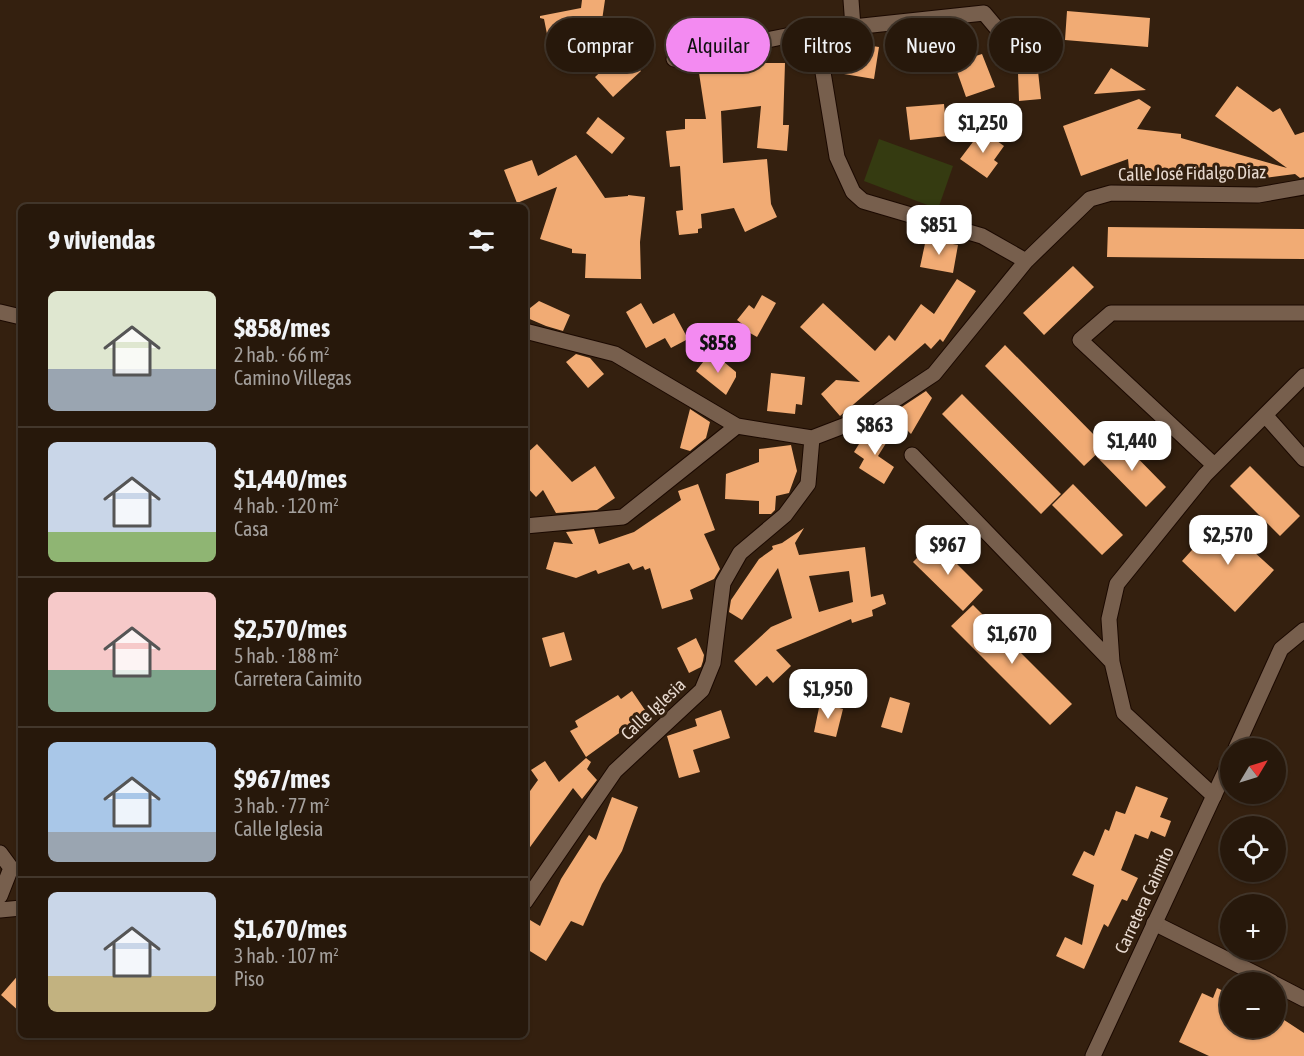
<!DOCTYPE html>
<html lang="es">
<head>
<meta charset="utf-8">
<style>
	body { margin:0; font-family:"Asap Condensed",sans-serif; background:#2f2114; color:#f1f3f6; height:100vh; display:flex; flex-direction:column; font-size:22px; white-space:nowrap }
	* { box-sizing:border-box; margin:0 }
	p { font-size:20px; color:#a4a09d }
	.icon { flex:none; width:33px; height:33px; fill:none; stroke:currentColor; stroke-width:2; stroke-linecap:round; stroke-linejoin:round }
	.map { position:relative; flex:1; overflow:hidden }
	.side { position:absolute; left:18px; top:204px; width:510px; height:834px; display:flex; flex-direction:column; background:#27180b; border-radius:9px; box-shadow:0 2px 4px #0004,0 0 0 2px #43372c }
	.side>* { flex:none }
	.hud { position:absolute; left:546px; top:18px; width:570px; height:54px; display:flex; gap:12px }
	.needle { width:39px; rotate:52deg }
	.buttons { position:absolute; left:1220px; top:738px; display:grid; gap:12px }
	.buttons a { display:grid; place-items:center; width:66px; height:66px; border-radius:50%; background:#27180b; box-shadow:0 2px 4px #0004,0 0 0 2px #43372c; font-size:30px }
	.price { position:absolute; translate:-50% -51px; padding:0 14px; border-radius:12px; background:#fff; color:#222; font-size:20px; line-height:39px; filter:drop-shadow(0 2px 3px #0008) }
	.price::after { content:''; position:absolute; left:50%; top:36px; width:18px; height:14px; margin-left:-9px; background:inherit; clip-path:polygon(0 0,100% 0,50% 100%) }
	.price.on { background:#f38af1; color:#111 }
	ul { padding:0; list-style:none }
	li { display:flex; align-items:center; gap:18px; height:150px; padding:0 30px }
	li+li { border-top:2px solid #43372c }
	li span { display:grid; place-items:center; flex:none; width:168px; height:120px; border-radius:9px; color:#555 }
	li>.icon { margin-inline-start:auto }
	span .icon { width:72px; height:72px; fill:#fffc; stroke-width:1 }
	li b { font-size:26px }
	h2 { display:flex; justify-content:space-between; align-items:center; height:72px; padding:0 30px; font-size:26px }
	.chip { padding:0 21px; border-radius:27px; background:#27180b; box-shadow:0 2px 4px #0004,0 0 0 2px #43372c; font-size:21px; line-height:54px }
	.chip.on { background:#f38af1; color:#111 }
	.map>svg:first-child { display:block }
</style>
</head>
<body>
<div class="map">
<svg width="1304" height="1056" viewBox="0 0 1304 1056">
	<rect width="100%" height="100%" fill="#34200f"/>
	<path fill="#353b11" d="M 879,139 L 953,166 L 938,209 L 864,181 Z"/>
	<path fill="#f1ab74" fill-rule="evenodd" d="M 582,0 L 605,0 L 601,27 L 567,22 L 570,35 L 548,39 L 544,19 L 540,18 L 540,16 L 581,8 Z
		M 1067,11 L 1150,18 L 1148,47 L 1065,40 Z
		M 845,42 L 879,47 L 874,79 L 838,73 L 839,50 L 844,51 Z
		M 623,51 L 641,71 L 613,97 L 595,77 Z
		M 982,54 L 995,87 L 966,97 L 954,63 Z
		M 762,63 L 785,63 L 783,125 L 789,125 L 787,151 L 757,148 L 761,106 L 721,111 L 723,163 L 767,159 L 771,204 L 777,217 L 745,232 L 734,208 L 701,214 L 702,228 L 698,229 L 698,233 L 679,235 L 676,211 L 683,210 L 680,166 L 670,167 L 666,131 L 685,129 L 685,119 L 706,119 L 699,73 L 762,65 Z
		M 1111,68 L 1146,90 L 1094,94 Z
		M 1038,71 L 1041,99 L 1019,101 L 1018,73 Z
		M 1237,86 L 1273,112 L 1280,108 L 1295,135 L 1304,132 L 1304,177 L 1300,178 L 1295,174 L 1249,180 L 1228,180 L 1178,165 L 1177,174 L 1151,171 L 1152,169 L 1129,169 L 1128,159 L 1081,176 L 1063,126 L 1139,99 L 1151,107 L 1137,129 L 1181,134 L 1181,138 L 1287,168 L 1215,116 Z
		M 944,104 L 947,136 L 910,140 L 906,107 Z
		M 598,117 L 625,138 L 612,154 L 586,133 Z
		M 982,130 L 1004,146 L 994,160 L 998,163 L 987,178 L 960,159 Z
		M 576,155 L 605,198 L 628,196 L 628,195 L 645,197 L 640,242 L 641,279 L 585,278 L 586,254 L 572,253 L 572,249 L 540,239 L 557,187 L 517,203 L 504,170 L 532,160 L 538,176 Z
		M 1108,227 L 1304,229 L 1304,259 L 1107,257 Z
		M 926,239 L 958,245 L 953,273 L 920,267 Z
		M 1073,266 L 1094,287 L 1044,335 L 1023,313 Z
		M 957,279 L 976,291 L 943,342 L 940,339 L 931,349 L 925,343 L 840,416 L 821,394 L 836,380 L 860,382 L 800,327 L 823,303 L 875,351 L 889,335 L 895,341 L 921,304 L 934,314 Z
		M 762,295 L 776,303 L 757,337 L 743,329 L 745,326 L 737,320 L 749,305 L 754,309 Z
		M 539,301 L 570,315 L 563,331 L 546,326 L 525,317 L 525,312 Z
		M 641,303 L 653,324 L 674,313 L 688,339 L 671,348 L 665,338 L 646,348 L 626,312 Z
		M 1005,345 L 1105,446 L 1084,466 L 985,366 Z
		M 576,354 L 590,358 L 604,374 L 588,388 L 566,362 Z
		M 707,357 L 713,362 L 718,357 L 736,372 L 736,377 L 726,395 L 696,371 Z
		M 771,373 L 805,377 L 802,405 L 796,404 L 795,414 L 767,411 Z
		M 926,391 L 932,398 L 911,434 L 901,424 L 879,422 Z
		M 962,394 L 1061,494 L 1041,514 L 942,414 Z
		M 690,409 L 710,422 L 706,438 L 690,451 L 680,448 Z
		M 893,432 L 878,456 L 894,467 L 884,484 L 859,468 L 864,459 L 854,452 L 864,436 Z
		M 1117,437 L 1166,487 L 1146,507 L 1097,457 Z
		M 537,444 L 572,482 L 595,466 L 615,498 L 597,510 L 556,513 L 543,490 L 536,497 L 525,485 L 525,455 Z
		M 791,445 L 797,471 L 789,493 L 776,496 L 775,510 L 771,514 L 759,514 L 759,501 L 725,499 L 726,474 L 759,462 L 759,449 Z
		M 1250,466 L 1300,516 L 1280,536 L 1230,486 Z
		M 698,484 L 715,530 L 704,534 L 720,569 L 714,579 L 690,590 L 693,599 L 662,609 L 650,568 L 645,570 L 643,566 L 633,570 L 629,563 L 598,574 L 596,570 L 576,578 L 546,569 L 554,542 L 573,544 L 566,532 L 594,529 L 599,544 L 634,532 L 681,500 L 678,491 Z
		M 1073,484 L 1123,535 L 1102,555 L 1052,505 Z
		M 1219,520 L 1274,570 L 1235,612 L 1182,561 Z
		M 804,528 L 795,543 L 799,555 L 865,547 L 871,597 L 883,594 L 886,604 L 872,610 L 873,616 L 852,623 L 851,619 L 776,650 L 791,666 L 773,683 L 767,676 L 756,686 L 734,661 L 771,627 L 792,618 L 778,568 L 742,620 L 729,612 L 731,600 L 759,559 L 773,549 L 772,546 L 782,543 ZM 849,571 L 853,602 L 819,612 L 809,576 Z
		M 934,541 L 983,590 L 963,611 L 913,562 Z
		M 973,605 L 1072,704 L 1050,725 L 951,626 Z
		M 564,632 L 572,660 L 550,667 L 542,638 Z
		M 696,638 L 704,655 L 703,661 L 701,667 L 689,673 L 677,648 Z
		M 632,691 L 647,713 L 586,757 L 570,731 L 578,727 L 575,721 L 618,695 L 621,699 Z
		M 890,697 L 910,703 L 902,733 L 881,727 Z
		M 820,703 L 843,709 L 836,737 L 814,732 Z
		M 721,710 L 730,738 L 693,750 L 700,772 L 679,778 L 667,736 L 697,726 L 695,719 Z
		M 586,758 L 591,762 L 587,769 L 597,780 L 582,799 L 573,788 L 525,854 L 525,798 L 538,780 L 531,770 L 545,761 L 559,782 Z
		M 1136,786 L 1168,798 L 1160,817 L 1171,821 L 1165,837 L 1151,831 L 1148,839 L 1135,834 L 1121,870 L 1138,878 L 1127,901 L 1122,899 L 1108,927 L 1104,924 L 1084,969 L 1056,956 L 1065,937 L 1082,945 L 1094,885 L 1072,875 L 1084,851 L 1094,856 L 1105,829 L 1109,831 L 1116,811 L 1125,814 Z
		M 612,797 L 638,807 L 622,851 L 602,884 L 583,926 L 571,921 L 546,961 L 525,948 L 525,917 L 540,926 L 561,879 L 589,835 L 596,840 Z
		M 21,972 L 21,1013 L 1,995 Z
		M 1217,988 L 1230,994 L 1230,1028 L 1275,1028 L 1275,1014 L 1304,1033 L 1304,1056 L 1209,1056 L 1179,1042 L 1202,993 L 1213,998 Z"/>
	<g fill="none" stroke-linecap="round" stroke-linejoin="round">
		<defs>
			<path id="minor" d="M 851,0 L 853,27
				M 816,30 L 837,157 L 853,192 L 863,201 L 982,236 L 1026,261
				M 674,59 L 816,30 L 853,27 L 984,13 L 1005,38
				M 0,312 L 21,317
				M 525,331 L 615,354 L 737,426
				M 1265,415 L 1304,459
				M 912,455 L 1112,662 L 1124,713 L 1214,796
				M 1214,465 L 1080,340 L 1111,313 L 1304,313
				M 525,526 L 623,517 L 737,426 L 812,438 L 872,415 L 934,374 L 1026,261 L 1090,199 L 1111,193 L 1258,195 L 1304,187
				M 1112,662 L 1109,619 L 1117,584 L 1205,475 L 1304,376
				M 0,853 L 11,868 L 0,896
				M 525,902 L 615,771 L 702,690 L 713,663 L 723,583 L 740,553 L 785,515 L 808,484 L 812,438
				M 0,910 L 21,908
				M 1154,923 L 1272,982
				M 1275,984 L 1304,999"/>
			<path id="tertiary" d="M 1236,748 L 1281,649 L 1304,630
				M 1093,1056 L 1230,761"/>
		</defs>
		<use href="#minor" stroke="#1b0900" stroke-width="17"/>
		<use href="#tertiary" stroke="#1b0900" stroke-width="17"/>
		<use href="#minor" stroke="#775f4d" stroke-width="15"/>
		<use href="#tertiary" stroke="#775f4d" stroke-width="15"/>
	</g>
	<g text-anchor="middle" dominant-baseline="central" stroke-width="6" stroke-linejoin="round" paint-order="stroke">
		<g font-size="18" fill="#e8dad0" stroke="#34200f">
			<text transform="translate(1192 173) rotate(-1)">Calle José Fidalgo Díaz</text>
			<text transform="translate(653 709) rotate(-43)">Calle Iglesia</text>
			<text transform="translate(1144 900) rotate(-65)">Carretera Caimito</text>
		</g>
	</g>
</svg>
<div class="buttons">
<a><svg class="needle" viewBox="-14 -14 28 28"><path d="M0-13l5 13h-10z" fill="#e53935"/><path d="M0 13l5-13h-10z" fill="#a4a09d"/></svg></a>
<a><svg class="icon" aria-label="locate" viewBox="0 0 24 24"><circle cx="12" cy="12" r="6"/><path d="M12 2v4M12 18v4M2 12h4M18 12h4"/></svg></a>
<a>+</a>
<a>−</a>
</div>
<b class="price" style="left:983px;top:154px">$1,250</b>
<b class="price" style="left:939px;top:256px">$851</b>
<b class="price on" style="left:718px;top:374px">$858</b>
<b class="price" style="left:875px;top:456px">$863</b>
<b class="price" style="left:1132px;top:472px">$1,440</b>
<b class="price" style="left:1228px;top:566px">$2,570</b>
<b class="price" style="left:948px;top:576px">$967</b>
<b class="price" style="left:1012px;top:665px">$1,670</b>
<b class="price" style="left:828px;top:720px">$1,950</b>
<div class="hud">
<a class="chip">Comprar</a>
<a class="chip on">Alquilar</a>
<a class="chip">Filtros</a>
<a class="chip">Nuevo</a>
<a class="chip">Piso</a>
</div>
<section class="side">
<h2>9 viviendas<svg class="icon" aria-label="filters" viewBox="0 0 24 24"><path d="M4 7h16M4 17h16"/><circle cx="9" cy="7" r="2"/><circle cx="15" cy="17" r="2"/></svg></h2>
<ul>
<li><span style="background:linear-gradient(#dfe7d0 65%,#9aa5b1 0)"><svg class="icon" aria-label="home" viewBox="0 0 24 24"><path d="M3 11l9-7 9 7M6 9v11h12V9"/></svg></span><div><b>$858/mes</b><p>2 hab. · 66 m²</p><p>Camino Villegas</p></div></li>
<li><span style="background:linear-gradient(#c9d6e8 75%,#8fb573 0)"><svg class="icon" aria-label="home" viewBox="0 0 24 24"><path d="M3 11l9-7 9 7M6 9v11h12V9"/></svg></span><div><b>$1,440/mes</b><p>4 hab. · 120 m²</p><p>Casa</p></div></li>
<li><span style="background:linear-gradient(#f6c9c9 65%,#7fa58c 0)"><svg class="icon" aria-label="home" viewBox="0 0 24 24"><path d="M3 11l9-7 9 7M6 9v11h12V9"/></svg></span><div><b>$2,570/mes</b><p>5 hab. · 188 m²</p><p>Carretera Caimito</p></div></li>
<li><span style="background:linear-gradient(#a9c7e8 75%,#9aa5b1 0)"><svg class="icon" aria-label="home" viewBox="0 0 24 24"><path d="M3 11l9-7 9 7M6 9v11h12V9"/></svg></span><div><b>$967/mes</b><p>3 hab. · 77 m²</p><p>Calle Iglesia</p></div></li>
<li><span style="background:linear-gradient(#c9d6e8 70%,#c2b280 0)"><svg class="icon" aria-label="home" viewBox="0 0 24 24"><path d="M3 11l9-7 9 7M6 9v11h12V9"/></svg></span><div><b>$1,670/mes</b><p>3 hab. · 107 m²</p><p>Piso</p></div></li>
</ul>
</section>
</div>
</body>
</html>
